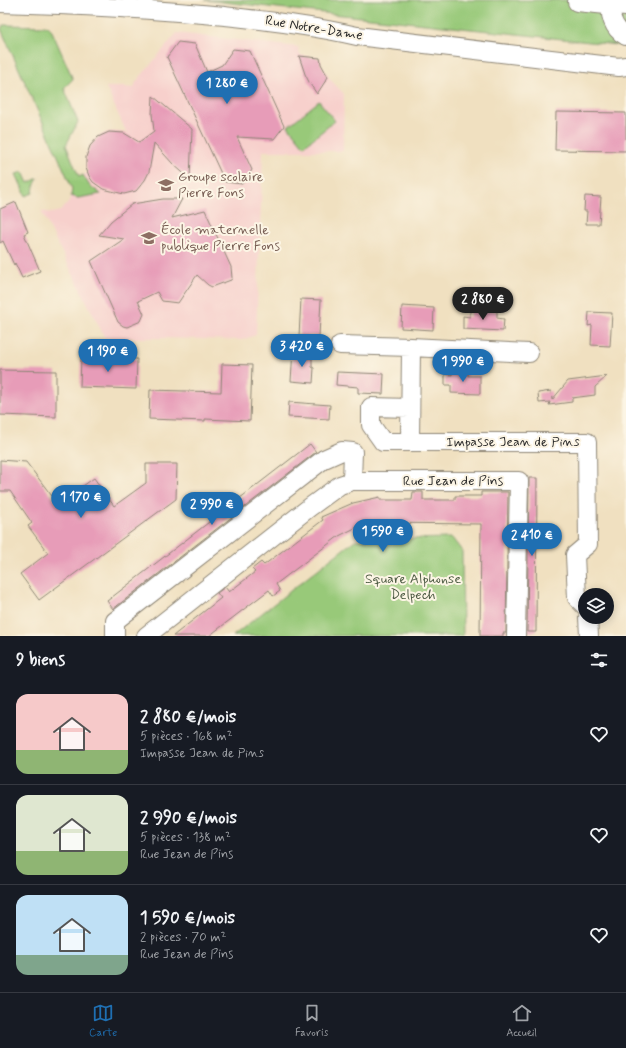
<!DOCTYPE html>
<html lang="fr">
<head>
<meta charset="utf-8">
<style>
	body { margin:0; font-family:Mynerve,sans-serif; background:#20242c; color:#f1f3f6; height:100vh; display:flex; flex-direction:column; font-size:15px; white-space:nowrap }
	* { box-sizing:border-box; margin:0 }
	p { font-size:13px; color:#9ea1a6 }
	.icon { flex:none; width:22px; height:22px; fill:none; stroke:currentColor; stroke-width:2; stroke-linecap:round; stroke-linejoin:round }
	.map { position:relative; height:636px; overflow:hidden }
	.side { display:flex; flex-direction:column; background:#171b24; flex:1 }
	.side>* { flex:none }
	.controls { position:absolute; left:578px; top:588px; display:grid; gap:8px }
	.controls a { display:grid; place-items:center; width:36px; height:36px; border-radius:50%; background:#171b24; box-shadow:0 2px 10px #0003; font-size:20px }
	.price { position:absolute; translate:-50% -34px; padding:0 9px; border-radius:14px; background:#1f6fb2; color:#fff; font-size:13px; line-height:26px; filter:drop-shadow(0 1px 2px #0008) }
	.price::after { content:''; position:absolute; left:50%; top:24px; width:12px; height:9px; margin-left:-6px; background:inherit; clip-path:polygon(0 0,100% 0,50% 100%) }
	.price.selected { background:#222; color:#fff }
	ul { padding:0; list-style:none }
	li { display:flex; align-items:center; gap:12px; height:100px; padding:0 16px }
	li+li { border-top:1px solid #363941 }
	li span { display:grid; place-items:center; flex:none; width:112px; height:80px; border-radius:12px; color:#555 }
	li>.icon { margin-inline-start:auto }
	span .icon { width:48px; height:48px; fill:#fffc; stroke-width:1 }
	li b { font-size:17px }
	h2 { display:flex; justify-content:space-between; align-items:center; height:48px; padding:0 16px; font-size:17px }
	.dock { display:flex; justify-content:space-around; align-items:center; height:56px; border-top:1px solid #363941; background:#171b24; font-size:11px; color:#9ea1a6 }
	.dock a { display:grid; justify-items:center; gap:2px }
	.dock .selected { color:#1f6fb2 }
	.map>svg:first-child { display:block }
</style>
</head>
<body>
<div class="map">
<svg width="626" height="636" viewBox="0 0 626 636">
	<rect width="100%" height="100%" fill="#fcf5e5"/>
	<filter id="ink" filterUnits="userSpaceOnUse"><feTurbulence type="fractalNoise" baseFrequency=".025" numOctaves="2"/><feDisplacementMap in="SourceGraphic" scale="8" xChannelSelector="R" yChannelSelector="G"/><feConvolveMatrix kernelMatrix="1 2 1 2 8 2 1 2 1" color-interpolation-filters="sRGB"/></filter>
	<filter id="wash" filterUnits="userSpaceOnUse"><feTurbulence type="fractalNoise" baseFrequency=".012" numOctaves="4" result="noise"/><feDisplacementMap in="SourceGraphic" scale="16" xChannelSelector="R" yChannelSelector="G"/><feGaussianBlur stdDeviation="0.9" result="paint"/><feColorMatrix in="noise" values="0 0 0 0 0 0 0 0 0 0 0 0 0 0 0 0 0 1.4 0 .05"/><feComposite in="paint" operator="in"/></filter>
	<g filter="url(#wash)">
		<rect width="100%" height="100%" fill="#f0e0c0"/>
		<path fill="#f7d0cc" d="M 177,33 L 298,47 L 301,56 L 320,58 L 321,64 L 328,77 L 344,94 L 343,151 L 263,151 L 256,335 L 242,340 L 161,338 L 105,338 L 41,211 L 52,213 L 60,211 L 69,202 L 71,196 L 72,189 L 69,181 L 88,173 L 86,161 L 87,153 L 95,140 L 102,135 L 109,132 L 117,132 L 127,134 L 106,87 L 122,87 L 134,88 L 136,82 Z"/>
		<path fill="#98c979" stroke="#627a52" d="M 205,0 L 626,0 L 626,46 Z
			M 3,25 L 48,26 L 51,29 L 73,79 L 64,88 L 78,122 L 66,145 L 79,177 L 83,175 L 89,185 L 101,194 L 78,198 L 71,196 L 72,189 L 69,181 L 1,29 Z
			M 319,101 L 335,121 L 304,146 L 288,126 Z
			M 23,172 L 28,183 L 38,178 L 34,186 L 33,193 L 26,196 L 16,174 Z
			M 452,538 L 462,551 L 463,636 L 233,636 L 355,540 Z"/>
		<g id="blocks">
			<path fill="#e79cb8" d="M 178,42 L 195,44 L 207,72 L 222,65 L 233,49 L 250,51 L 278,113 L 284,126 L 274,139 L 237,137 L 252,170 L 242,184 L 225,182 L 167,57 Z
				M 299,56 L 320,58 L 321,64 L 328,77 L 317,94 L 310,84 L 305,74 Z
				M 153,96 L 192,129 L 190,179 L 173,164 L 154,143 L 149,172 L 145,180 L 136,191 L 124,194 L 103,189 L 93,182 L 89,176 L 86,168 L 86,157 L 90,146 L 98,137 L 109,132 L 124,133 L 139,142 L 154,131 L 152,114 Z
				M 556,112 L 626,113 L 626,151 L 555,150 Z
				M 585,196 L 601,197 L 599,224 L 586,224 L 587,211 L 584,211 Z
				M 163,199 L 182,199 L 172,218 L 205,210 L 231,267 L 232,278 L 231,280 L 212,287 L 208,285 L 197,275 L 178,303 L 162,301 L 157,292 L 138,301 L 144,314 L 141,321 L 127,327 L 123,326 L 118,322 L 91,261 L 124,239 L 99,235 L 111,221 L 132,204 Z
				M 16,202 L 28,232 L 24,234 L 40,271 L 22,278 L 15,263 L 14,265 L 3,241 L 0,243 L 0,209 Z
				M 301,299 L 321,300 L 319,336 L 299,336 Z
				M 402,306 L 434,308 L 433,330 L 401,328 Z
				M 470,309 L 497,311 L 497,318 L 504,319 L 503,331 L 463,329 L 463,316 L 470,317 Z
				M 589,312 L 612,313 L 610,346 L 591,345 L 592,325 L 588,326 Z
				M 293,350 L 307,351 L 307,358 L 312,358 L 312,367 L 314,368 L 313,383 L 291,381 Z
				M 81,357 L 137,359 L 136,389 L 80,387 Z
				M 222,364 L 252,365 L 250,421 L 205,419 L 205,421 L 149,419 L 150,390 L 221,392 Z
				M 0,370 L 56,371 L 56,417 L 0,415 Z
				M 452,370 L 468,370 L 468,376 L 480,376 L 480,394 L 451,393 L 451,385 L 445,385 L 445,374 L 452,375 Z
				M 337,372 L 384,374 L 383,394 L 358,393 L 358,387 L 336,385 Z
				M 607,376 L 595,387 L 595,395 L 572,398 L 572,402 L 549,405 L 550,402 L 539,403 L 538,393 L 551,391 L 552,400 L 568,381 Z
				M 289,402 L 330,405 L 329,419 L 288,417 Z
				M 310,444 L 316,452 L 113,609 L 107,601 Z
				M 0,460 L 26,462 L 58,504 L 94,478 L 114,506 L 146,483 L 146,464 L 177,464 L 176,499 L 39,600 L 20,574 L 48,553 L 28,526 L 32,523 L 10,491 L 0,491 Z
				M 529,478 L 537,478 L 536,632 L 527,632 Z
				M 413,492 L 423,492 L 423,500 L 455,500 L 455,496 L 481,496 L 481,492 L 508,492 L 506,633 L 503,633 L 503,636 L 480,636 L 481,524 L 378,523 L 359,526 L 339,536 L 276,584 L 280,591 L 273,596 L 269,590 L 209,636 L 173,636 L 221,598 L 217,593 L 225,587 L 229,592 L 255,572 L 252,569 L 261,562 L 264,565 L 323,520 L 321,517 L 353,503 L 380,497 L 380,500 L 412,500 Z"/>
		</g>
	</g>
	<g filter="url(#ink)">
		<use href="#blocks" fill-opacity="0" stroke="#8e8676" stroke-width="1"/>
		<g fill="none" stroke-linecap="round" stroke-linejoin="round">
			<defs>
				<path id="minor" d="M 612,0 C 608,14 613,29 626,36
					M 577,2 L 626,7
					M 0,3 C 75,5 150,9 225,16 C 269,21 314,26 357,36 L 619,67 L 626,66
					M 340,345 L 411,347
					M 529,353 L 411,347 L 410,442 L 587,442 L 588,544 L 575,555 L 577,598 L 585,606
					M 410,408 L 371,407 L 371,425 L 383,442 L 410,442
					M 588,617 L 589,636
					M 115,636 L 115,621 L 324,459 L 342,451 L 353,452 L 352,481
					M 146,636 L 310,507 L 340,485 L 352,481 L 519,481 L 516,636"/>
			</defs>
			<use href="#minor" stroke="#8e8676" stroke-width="20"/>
			<use href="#minor" stroke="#fff" stroke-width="18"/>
		</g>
	</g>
	<defs>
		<symbol id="school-bare" viewBox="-9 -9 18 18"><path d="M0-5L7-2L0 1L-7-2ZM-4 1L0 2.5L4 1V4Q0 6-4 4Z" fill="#8d6e63" stroke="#fcf5e5" stroke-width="2.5" paint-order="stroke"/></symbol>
	</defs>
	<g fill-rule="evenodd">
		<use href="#school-bare" x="155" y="174" width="22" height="22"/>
		<use href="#school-bare" x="138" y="227" width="22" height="22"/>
	</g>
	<g text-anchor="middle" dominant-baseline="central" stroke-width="4" stroke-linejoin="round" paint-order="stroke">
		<g font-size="14" fill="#2b2b2b" stroke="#fcf5e5">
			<text transform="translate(314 28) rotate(9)">Rue Notre-Dame</text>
			<text x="513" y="442">Impasse Jean de Pins</text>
			<text x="453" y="481">Rue Jean de Pins</text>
		</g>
		<g font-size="14" fill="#785e54" stroke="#fcf5e5" text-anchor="start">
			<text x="178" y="177">Groupe scolaire<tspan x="178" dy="16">Pierre Fons</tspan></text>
			<text x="161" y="230">École maternelle<tspan x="161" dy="16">publique Pierre Fons</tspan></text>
		</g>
		<g font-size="14" fill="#4c5a42" stroke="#fcf5e5">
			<text x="413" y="579">Square Alphonse<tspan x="413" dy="16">Delpech</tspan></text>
		</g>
	</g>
</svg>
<div class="controls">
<a><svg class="icon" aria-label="layers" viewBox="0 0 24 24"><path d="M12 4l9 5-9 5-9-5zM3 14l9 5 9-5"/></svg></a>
</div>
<b class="price" style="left:227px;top:105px">1 280 €</b>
<b class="price selected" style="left:483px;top:321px">2 880 €</b>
<b class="price" style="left:302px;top:368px">3 420 €</b>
<b class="price" style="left:108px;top:373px">1 190 €</b>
<b class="price" style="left:463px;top:383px">1 990 €</b>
<b class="price" style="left:81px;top:519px">1 170 €</b>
<b class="price" style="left:212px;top:526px">2 990 €</b>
<b class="price" style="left:383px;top:553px">1 590 €</b>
<b class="price" style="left:532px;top:557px">2 410 €</b>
</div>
<section class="side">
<h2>9 biens<svg class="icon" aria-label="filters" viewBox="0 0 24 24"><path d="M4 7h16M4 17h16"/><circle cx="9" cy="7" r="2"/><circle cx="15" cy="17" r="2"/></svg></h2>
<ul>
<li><span style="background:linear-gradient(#f6c9c9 70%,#8fb573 0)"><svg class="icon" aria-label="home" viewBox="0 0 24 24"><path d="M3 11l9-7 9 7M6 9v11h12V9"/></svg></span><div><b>2 880 €/mois</b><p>5 pièces · 168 m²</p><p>Impasse Jean de Pins</p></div><svg class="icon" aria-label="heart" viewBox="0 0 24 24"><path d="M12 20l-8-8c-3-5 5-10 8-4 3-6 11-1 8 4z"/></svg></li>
<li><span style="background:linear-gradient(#dfe7d0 70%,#8fb573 0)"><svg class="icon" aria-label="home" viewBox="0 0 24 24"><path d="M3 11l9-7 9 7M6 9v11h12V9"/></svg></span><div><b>2 990 €/mois</b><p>5 pièces · 138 m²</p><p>Rue Jean de Pins</p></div><svg class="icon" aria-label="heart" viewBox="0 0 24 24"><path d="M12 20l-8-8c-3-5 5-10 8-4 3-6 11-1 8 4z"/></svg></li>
<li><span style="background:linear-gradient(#bfe0f5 75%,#7fa58c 0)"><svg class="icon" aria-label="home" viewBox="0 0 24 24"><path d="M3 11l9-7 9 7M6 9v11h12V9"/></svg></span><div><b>1 590 €/mois</b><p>2 pièces · 70 m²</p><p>Rue Jean de Pins</p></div><svg class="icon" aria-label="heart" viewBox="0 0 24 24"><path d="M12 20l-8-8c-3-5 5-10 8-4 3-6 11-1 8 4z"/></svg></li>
</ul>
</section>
<nav class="dock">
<a class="selected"><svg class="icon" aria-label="map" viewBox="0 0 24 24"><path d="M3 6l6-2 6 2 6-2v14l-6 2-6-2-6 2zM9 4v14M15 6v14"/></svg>Carte</a>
<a><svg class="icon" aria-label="saved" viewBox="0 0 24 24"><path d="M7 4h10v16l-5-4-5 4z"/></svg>Favoris</a>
<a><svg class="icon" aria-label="home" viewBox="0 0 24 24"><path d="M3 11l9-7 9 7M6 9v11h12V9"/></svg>Accueil</a>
</nav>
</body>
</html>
